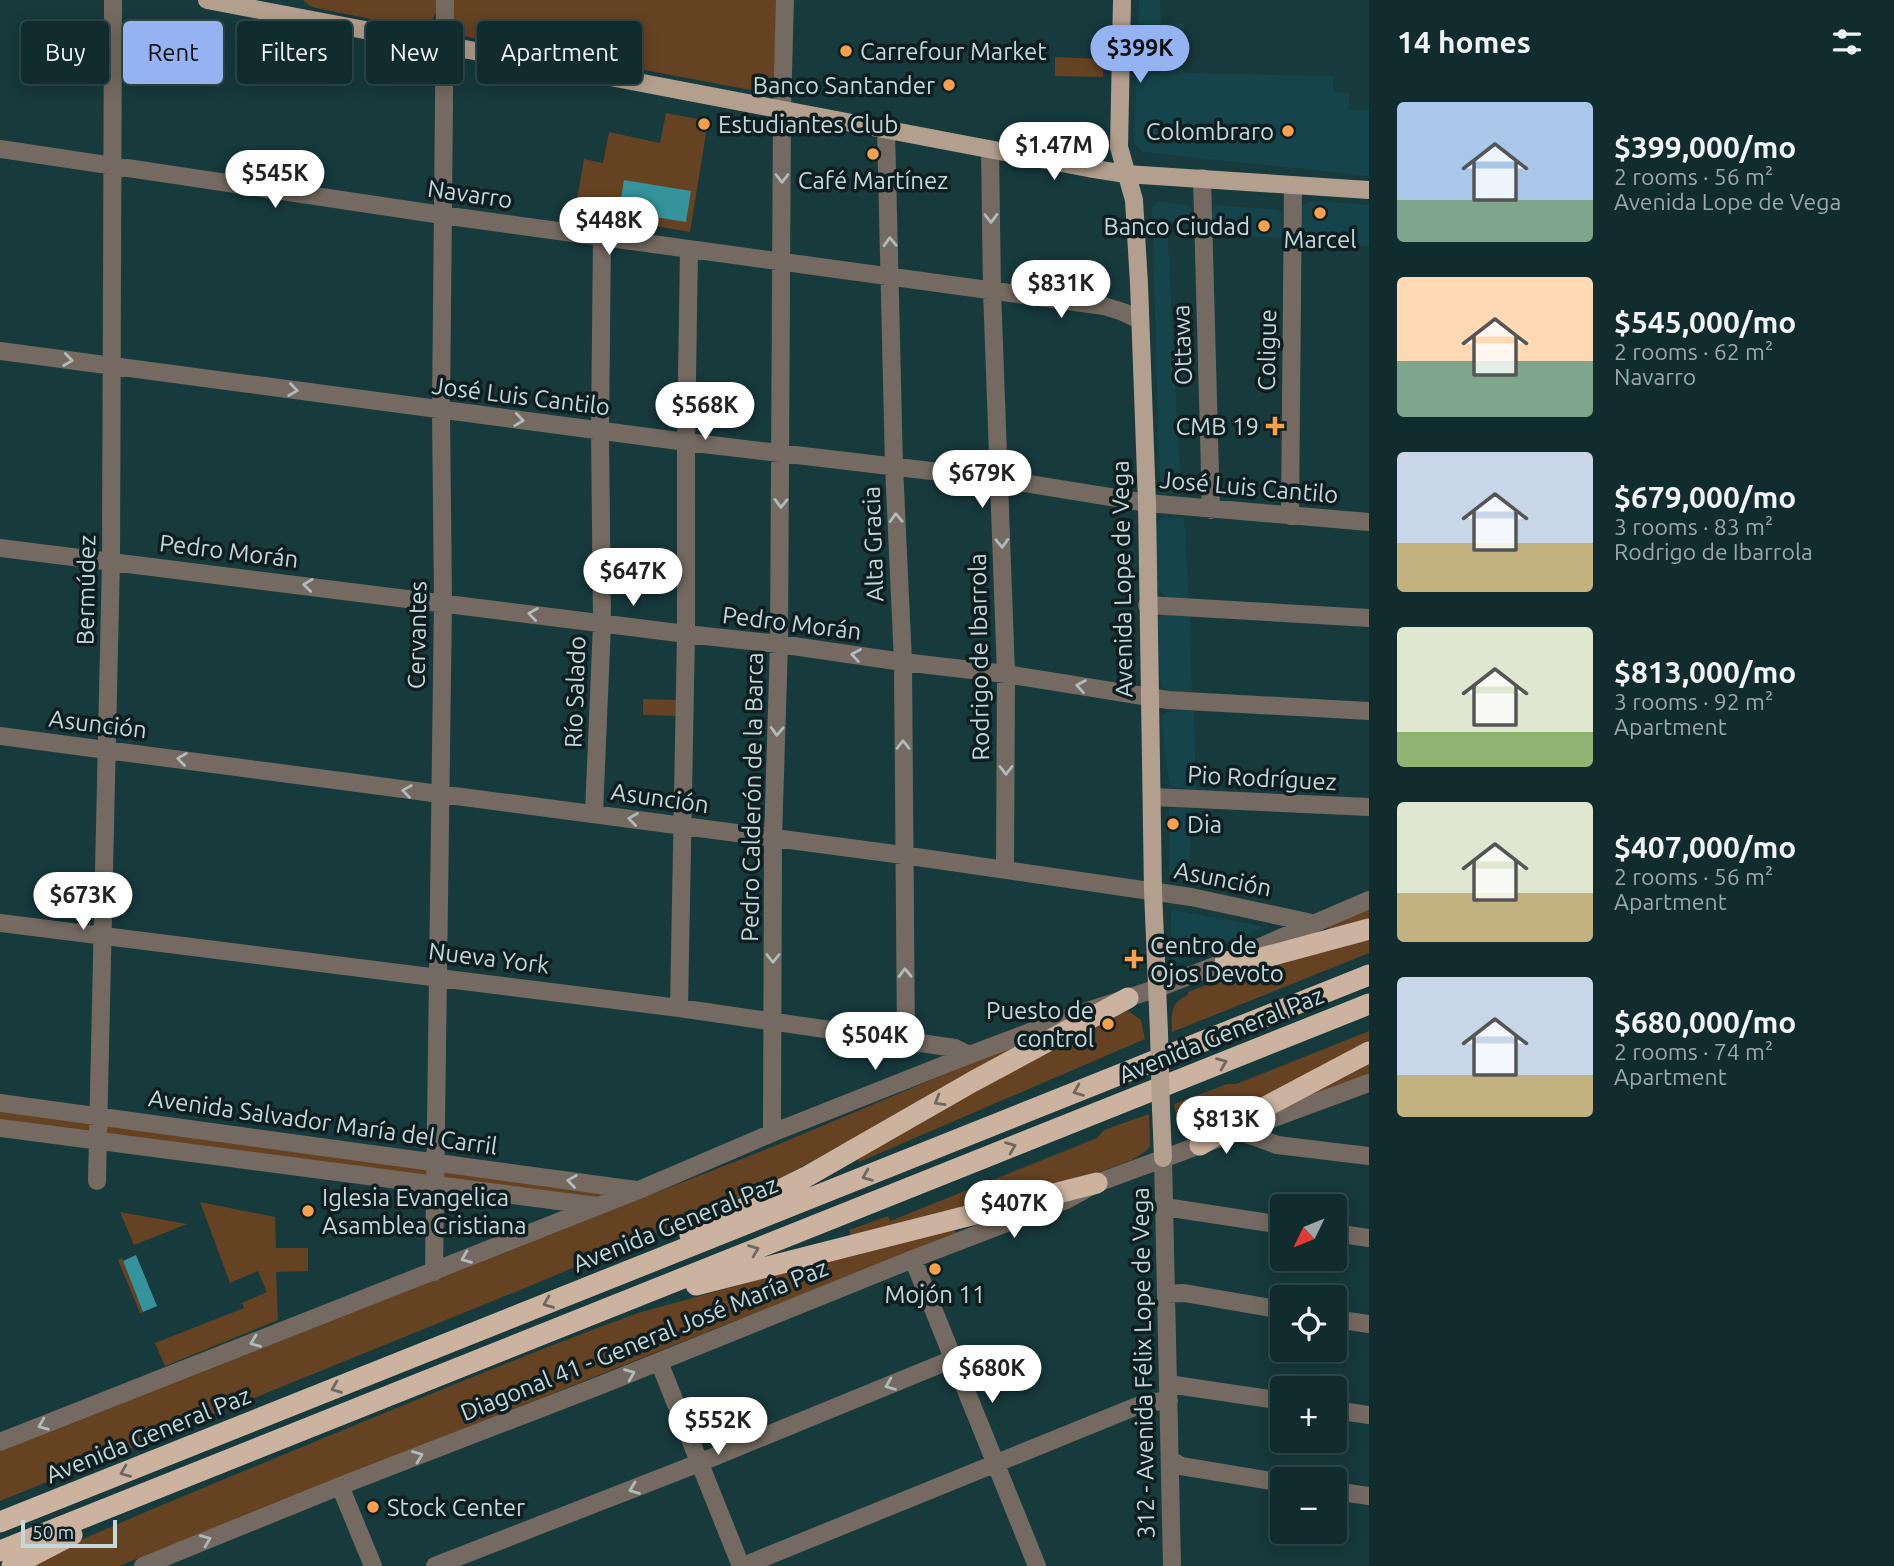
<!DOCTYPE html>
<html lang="en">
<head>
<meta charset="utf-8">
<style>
	body { margin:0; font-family:Ubuntu,sans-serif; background:#1e383a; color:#f1f3f6; height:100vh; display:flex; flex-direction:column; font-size:26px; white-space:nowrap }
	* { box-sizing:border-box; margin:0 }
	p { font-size:23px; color:#9ca7aa }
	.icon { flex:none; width:38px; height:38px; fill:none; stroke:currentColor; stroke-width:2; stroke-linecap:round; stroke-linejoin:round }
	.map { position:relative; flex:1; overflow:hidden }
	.details { display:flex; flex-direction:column; background:#112c2e; width:525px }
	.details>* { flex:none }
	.top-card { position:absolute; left:21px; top:21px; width:665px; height:63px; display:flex; gap:14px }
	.needle { width:46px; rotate:227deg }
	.controls { position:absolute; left:1270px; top:1194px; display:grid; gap:14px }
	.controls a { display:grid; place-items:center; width:77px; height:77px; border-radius:7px; background:#112c2e; box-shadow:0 4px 18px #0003,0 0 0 2px #30484a; font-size:35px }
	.scale { position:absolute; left:21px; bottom:18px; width:96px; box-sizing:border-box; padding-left:7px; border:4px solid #c4d7d9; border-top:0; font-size:19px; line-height:24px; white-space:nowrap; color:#c4d7d9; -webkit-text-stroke:5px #0f1e20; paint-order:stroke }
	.price { position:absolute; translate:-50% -60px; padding:0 16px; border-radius:24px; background:#fff; color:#222; font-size:23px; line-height:46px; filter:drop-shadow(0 2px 4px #0008) }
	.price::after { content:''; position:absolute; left:50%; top:42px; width:21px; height:16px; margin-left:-10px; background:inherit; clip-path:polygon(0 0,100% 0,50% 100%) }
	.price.active { background:#95b2f1; color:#111 }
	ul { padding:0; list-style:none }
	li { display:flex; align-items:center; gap:21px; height:175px; padding:0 28px }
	li span { display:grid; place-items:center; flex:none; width:196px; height:140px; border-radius:7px; color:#555 }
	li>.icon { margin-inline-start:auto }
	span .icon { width:84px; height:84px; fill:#fffc; stroke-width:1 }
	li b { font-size:30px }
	h2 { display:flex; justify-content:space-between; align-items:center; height:84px; padding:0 28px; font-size:30px }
	.chip { padding:0 24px; border-radius:7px; background:#112c2e; box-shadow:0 4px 18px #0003,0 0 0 2px #30484a; font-size:24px; line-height:63px }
	.chip.active { background:#95b2f1; color:#111 }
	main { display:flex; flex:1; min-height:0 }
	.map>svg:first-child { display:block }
</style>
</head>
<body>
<main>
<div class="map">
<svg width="1369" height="1566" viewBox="0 0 1369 1566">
	<rect width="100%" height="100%" fill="#173a3d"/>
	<path fill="#15454a" d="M 1139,0 L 1160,0 L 1161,24 L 1184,23 L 1183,73 L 1333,76 L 1333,92 L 1349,93 L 1349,110 L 1369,110 L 1369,176 L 1143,152 L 1134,143 Z
		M 1157,201 L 1191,206 L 1192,221 L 1167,223 L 1181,493 L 1163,494 L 1160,490 L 1152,208 Z
		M 1314,201 L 1369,205 L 1369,246 L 1297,246 L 1300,208 L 1307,202 Z
		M 1217,205 L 1278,210 L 1282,213 L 1281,238 L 1211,235 L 1210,211 Z
		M 1165,517 L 1184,518 L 1189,600 L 1167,598 L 1161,593 L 1157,586 L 1156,528 L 1159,521 Z
		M 1190,612 L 1192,695 L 1170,693 L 1164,689 L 1160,681 L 1158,620 L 1162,614 Z
		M 1172,710 L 1194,711 L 1196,790 L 1172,787 L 1169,781 L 1161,721 L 1163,714 Z
		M 1169,808 L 1192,809 L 1188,880 L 1169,874 Z
		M 1174,910 L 1261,926 L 1260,929 L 1179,963 L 1171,959 L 1171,913 Z"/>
	<path fill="#654222" d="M 303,0 L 436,0 L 436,12 L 431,23 L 420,29 L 316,8 L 310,6 Z
		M 453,0 L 779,0 L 776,82 L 769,91 L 761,92 L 464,36 L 453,28 Z
		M 1055,57 L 1104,59 L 1103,77 L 1055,76 Z
		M 666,113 L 708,121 L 690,232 L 598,216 L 574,216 L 584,159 L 603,163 L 609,132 L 660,143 Z
		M 643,699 L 677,700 L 677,716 L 643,715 Z
		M 53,895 L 89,896 L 89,909 L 81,915 L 53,912 Z
		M 1369,909 L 1369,919 L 1331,931 L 1328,929 L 1332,924 Z
		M 1369,938 L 1369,953 L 1172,1032 C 1171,1014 1170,1003 1188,995 L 1188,992 L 1250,968 Z
		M 1128,1011 L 1141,1020 L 1145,1039 L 859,1162 L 857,1155 L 1122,1013 Z
		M 1369,1031 L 1369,1044 L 1208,1128 C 1188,1134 1176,1124 1174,1104 L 1227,1084 L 1236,1084 Z
		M 1021,1042 L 1024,1047 L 760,1189 L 530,1286 L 0,1501 L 0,1450 L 772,1147 Z
		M 1369,1058 L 1369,1082 L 1288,1101 Z
		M 0,1103 L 639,1190 L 598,1206 L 0,1128 Z
		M 1149,1114 L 1150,1146 L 1146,1151 L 1132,1160 L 1061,1186 L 851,1236 L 849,1230 L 888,1216 L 890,1221 L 1097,1138 L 1104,1130 Z
		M 200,1202 L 275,1217 L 276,1248 L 308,1248 L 308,1271 L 276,1272 L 278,1320 L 165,1366 L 155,1343 L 239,1310 L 244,1308 L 242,1303 L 267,1292 L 258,1271 L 230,1283 Z
		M 120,1212 L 187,1224 L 134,1245 Z
		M 953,1226 L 956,1233 L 119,1566 L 23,1566 C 125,1519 228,1478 331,1435 C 433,1393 534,1351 638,1313 Z
		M 122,1258 L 143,1312 L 140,1313 L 118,1260 Z"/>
	<path fill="#34939c" d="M 624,180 L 691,191 L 686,222 L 619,211 Z
		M 136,1255 L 157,1306 L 143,1312 L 123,1261 Z"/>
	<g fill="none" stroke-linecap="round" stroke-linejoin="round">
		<path stroke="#746a61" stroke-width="18" d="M 886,129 L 894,466 L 903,662 L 906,1041
			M 0,149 L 442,215 L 1104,306 L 1123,312 L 1140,320
			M 990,150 L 992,290 L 1006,674 L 1005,870
			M 1202,178 L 1211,510
			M 0,351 L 686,442 L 999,479 L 1147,503 L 1369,522
			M 1290,516 L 1293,185
			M 0,548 L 686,634 L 779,644 L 903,662 L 1006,674 L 1168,700 L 1369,711
			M 1147,605 L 1369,618
			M 0,736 L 903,855 L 1191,897 L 1312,923
			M 1153,797 L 1369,807
			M 594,813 L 602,624 L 600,431 L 602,236
			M 0,923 L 679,1008 L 955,1048 L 969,1055
			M 679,1008 L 686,634 L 686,442 L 689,249
			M 0,1103 L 636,1190
			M 0,1128 L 597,1206
			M 1239,1131 L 1277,1145 L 1369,1156
			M 772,1133 L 773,839 L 779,644 L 782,109 L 785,0
			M 1163,1158 L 1172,1566
			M 97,1181 L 111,560 L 113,0
			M 1165,1207 L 1283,1225
			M 1335,1233 L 1369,1238
			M 913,1259 L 1037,1566
			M 434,1272 L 443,602 L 441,410 L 445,0
			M 1166,1294 L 1184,1293 L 1283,1310
			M 1335,1319 L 1369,1324
			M 659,1362 L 741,1566
			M 1168,1384 L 1283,1401
			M 1335,1410 L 1369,1415
			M 0,1442 L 639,1190 L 772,1133 L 969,1055 L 1075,1015 L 1158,988 L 1225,962 L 1369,900
			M 1171,1460 L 1181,1466 L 1283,1483
			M 340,1486 L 373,1566
			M 1335,1491 L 1369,1496
			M 143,1566 L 340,1486 L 601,1385 L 913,1259 L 1066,1200 L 1097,1183 L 1369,1083
			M 435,1566 L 699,1463 L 953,1359
			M 743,1566 L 1147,1402 L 1169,1401"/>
		<path stroke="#b39f8d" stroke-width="18" d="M 207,0 L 1088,168 L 1126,174 L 1369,190
			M 1122,0 L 1119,147 L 1134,200 L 1139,284 L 1147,503 L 1153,891 L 1159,1033
			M 1161,1109 L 1163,1158"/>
		<path stroke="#ccb39f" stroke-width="21" d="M 1225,962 L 1258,959 L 1369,929
			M 1200,1145 L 1252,1114 L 1369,1052
			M 690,1235 L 806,1177 L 972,1082 L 1128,998
			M 696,1285 L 1097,1183
			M 0,1522 L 1369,975
			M 0,1551 L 1369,1004
			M 12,1566 L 72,1535"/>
		<path stroke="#b39f8d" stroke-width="18" d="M 1159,1033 L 1161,1109"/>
	</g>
	<defs><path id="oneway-chevron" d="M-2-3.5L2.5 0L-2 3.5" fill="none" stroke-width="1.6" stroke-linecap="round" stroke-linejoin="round" transform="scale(1.75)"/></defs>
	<g stroke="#b0bcbb">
		<use href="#oneway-chevron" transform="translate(782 178) rotate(90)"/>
		<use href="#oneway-chevron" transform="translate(991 218) rotate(89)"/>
		<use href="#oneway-chevron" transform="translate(890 242) rotate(-92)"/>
		<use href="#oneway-chevron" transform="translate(68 360) rotate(8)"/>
		<use href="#oneway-chevron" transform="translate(293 390) rotate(8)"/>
		<use href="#oneway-chevron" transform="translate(519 420) rotate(7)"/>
		<use href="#oneway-chevron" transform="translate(781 503) rotate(91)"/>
		<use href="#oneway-chevron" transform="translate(896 518) rotate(-92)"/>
		<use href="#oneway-chevron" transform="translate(1002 543) rotate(88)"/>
		<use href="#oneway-chevron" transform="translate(308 585) rotate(-173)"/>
		<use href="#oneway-chevron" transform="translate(533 614) rotate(-172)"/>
		<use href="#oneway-chevron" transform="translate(856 655) rotate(-171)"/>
		<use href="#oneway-chevron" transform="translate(1081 686) rotate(-171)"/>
		<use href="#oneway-chevron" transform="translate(777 731) rotate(92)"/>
		<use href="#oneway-chevron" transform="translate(903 745) rotate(-90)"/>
		<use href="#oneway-chevron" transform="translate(182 759) rotate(-172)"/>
		<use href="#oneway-chevron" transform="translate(1006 770) rotate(90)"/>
		<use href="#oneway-chevron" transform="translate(407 791) rotate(-172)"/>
		<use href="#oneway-chevron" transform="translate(633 819) rotate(-172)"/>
		<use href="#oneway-chevron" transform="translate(773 958) rotate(90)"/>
		<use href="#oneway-chevron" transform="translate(905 973) rotate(-91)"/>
		<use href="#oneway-chevron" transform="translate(572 1181) rotate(-172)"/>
		<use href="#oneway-chevron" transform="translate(466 1258) rotate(158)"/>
		<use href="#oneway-chevron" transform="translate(255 1342) rotate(159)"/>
		<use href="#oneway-chevron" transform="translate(630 1374) rotate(-22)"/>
		<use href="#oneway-chevron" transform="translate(890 1385) rotate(158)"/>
		<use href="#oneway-chevron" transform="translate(43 1425) rotate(158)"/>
		<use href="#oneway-chevron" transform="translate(418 1456) rotate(-21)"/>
		<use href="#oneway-chevron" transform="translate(634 1489) rotate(159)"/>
		<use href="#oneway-chevron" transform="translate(206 1540) rotate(-22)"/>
	</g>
	<g stroke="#6e6860">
		<use href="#oneway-chevron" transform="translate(1222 1063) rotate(-22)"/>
		<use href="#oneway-chevron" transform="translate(1078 1091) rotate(158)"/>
		<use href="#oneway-chevron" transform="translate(939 1101) rotate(150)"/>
		<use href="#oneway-chevron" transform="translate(1011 1147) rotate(-22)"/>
		<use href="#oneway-chevron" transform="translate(867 1176) rotate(158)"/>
		<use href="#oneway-chevron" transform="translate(754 1250) rotate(-22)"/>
		<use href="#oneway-chevron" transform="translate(548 1303) rotate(158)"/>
		<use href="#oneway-chevron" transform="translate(336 1388) rotate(158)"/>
		<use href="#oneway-chevron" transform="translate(125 1472) rotate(158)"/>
	</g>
	<g fill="#f8a04b" stroke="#0f1e20" stroke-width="2.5">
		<circle cx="846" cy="51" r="7"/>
		<circle cx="949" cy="85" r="7"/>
		<circle cx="704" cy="124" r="7"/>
		<circle cx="1288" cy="131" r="7"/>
		<circle cx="873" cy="154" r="7"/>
		<circle cx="1320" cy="213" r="7"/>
		<circle cx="1264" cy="226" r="7"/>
		<path d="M1271.5 415.5h7v7h7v7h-7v7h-7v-7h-7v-7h7z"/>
		<circle cx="1173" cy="824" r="7"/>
		<path d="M1130.5 948.5h7v7h7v7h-7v7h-7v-7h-7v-7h7z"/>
		<circle cx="1108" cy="1024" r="7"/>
		<circle cx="308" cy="1211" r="7"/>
		<circle cx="935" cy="1269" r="7"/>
		<circle cx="373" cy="1507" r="7"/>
	</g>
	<g text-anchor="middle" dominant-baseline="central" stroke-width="7" stroke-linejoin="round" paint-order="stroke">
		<g font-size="24" fill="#c4d7d9" stroke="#0f1e20" text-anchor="start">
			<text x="860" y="51">Carrefour Market</text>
			<text x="935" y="85" text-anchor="end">Banco Santander</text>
			<text x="718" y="124">Estudiantes Club</text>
			<text x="1274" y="131" text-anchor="end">Colombraro</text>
			<text x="873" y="180" text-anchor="middle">Café Martínez</text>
			<text x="1250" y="226" text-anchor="end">Banco Ciudad</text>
			<text x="1320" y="239" text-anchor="middle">Marcel</text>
			<text x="1259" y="426" text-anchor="end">CMB 19</text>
			<text x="1187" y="824">Dia</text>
			<text x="1150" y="945">Centro de<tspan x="1150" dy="28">Ojos Devoto</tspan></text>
			<text x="1094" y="1010" text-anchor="end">Puesto de<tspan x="1094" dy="28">control</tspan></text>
			<text x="322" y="1197">Iglesia Evangelica<tspan x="322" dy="28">Asamblea Cristiana</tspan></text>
			<text x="935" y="1294" text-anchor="middle">Mojón 11</text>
			<text x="387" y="1507">Stock Center</text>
		</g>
		<g font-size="24" fill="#c4d7d9" stroke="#0f1e20">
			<text transform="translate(470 194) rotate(8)">Navarro</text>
			<text transform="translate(1182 345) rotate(-92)">Ottawa</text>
			<text transform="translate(1267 350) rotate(-89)">Coligue</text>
			<text transform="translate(521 396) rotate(7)">José Luis Cantilo</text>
			<text transform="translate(1249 487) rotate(5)">José Luis Cantilo</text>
			<text transform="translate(873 544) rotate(-92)">Alta Gracia</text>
			<text transform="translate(229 551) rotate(7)">Pedro Morán</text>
			<text transform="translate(1122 579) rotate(-91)">Avenida Lope de Vega</text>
			<text transform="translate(86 590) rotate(-89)">Bermúdez</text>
			<text transform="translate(792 623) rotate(7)">Pedro Morán</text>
			<text transform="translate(417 635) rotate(-89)">Cervantes</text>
			<text transform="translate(979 657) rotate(-91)">Rodrigo de Ibarrola</text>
			<text transform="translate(575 692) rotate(-88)">Río Salado</text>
			<text transform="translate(98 724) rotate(7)">Asunción</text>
			<text transform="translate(1262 778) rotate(3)">Pio Rodríguez</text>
			<text transform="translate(752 797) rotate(-89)">Pedro Calderón de la Barca</text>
			<text transform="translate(660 798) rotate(8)">Asunción</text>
			<text transform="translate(1223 879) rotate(11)">Asunción</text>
			<text transform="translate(489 958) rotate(7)">Nueva York</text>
			<text transform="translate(1221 1035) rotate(-22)">Avenida General Paz</text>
			<text transform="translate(323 1122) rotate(8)">Avenida Salvador María del Carril</text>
			<text transform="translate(675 1224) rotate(-22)">Avenida General Paz</text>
			<text transform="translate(644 1340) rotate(-22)">Diagonal 41 - General José María Paz</text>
			<text transform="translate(1143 1363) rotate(-91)">312 - Avenida Félix Lope de Vega</text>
			<text transform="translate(148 1435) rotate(-22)">Avenida General Paz</text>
		</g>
	</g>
</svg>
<div class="controls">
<a><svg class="needle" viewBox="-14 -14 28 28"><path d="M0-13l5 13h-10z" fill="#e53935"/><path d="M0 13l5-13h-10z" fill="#9ca7aa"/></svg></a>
<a><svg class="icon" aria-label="locate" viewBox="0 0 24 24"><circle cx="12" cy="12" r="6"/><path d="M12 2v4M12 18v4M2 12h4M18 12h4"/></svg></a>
<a>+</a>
<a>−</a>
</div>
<div class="scale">50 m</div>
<b class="price active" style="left:1140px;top:85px">$399K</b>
<b class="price" style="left:1054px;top:182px">$1.47M</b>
<b class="price" style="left:275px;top:210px">$545K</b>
<b class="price" style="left:609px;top:257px">$448K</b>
<b class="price" style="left:1061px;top:320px">$831K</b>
<b class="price" style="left:705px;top:442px">$568K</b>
<b class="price" style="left:982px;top:510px">$679K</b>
<b class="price" style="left:633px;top:608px">$647K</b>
<b class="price" style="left:83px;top:932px">$673K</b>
<b class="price" style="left:875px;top:1072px">$504K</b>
<b class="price" style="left:1226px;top:1156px">$813K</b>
<b class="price" style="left:1014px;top:1240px">$407K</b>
<b class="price" style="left:992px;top:1405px">$680K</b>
<b class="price" style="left:718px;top:1457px">$552K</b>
<div class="top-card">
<a class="chip">Buy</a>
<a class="chip active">Rent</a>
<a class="chip">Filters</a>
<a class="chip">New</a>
<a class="chip">Apartment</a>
</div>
</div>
<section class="details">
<h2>14 homes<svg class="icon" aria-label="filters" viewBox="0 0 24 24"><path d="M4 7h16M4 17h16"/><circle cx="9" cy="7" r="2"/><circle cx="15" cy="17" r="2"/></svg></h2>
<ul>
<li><span style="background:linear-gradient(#a9c7e8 70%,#7fa58c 0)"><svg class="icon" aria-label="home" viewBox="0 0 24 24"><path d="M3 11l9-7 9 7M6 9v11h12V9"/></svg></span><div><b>$399,000/mo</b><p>2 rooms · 56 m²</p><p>Avenida Lope de Vega</p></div></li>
<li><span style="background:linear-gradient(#ffd9b3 60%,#7fa58c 0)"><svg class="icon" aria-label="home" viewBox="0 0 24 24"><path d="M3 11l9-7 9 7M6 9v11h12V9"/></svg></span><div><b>$545,000/mo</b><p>2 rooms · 62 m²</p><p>Navarro</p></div></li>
<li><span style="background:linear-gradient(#c9d6e8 65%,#c2b280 0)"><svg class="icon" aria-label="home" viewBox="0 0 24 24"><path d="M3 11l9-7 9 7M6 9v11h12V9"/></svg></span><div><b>$679,000/mo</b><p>3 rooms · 83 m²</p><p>Rodrigo de Ibarrola</p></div></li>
<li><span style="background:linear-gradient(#dfe7d0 75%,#8fb573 0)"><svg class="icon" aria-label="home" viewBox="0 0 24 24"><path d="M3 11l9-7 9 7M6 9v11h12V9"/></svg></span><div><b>$813,000/mo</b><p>3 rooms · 92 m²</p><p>Apartment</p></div></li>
<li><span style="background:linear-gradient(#dfe7d0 65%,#c2b280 0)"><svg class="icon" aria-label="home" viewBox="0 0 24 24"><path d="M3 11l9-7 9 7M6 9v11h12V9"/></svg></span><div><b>$407,000/mo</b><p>2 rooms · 56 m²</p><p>Apartment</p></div></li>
<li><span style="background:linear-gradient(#c9d6e8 70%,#c2b280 0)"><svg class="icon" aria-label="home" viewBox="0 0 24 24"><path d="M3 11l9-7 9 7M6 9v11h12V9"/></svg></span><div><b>$680,000/mo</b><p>2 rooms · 74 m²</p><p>Apartment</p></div></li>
</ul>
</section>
</main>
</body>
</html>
